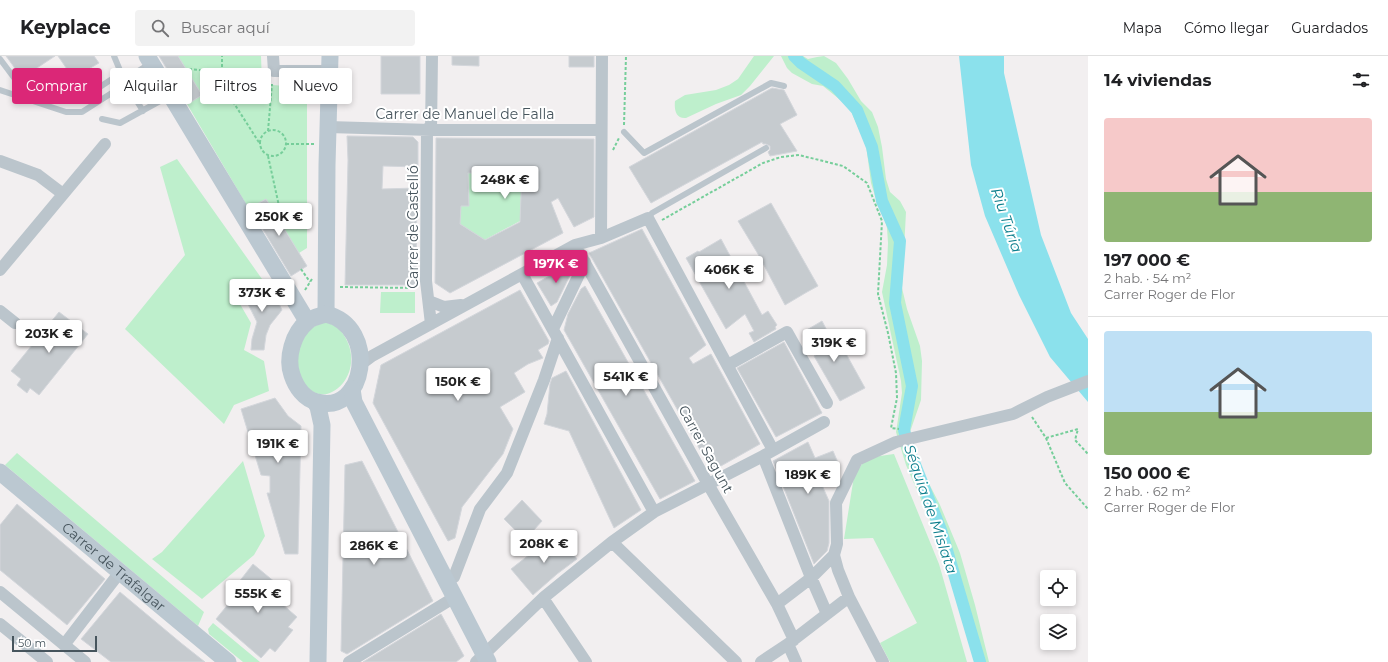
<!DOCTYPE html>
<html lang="es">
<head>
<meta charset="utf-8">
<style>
	body { margin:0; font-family:Montserrat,sans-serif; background:#f2f2f2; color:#202124; height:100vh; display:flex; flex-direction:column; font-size:15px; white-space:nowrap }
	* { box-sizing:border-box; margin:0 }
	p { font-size:13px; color:#757577 }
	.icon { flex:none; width:22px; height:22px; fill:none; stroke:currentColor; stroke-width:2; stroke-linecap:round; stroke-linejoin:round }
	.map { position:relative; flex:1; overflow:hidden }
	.details { display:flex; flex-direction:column; background:#fff; width:300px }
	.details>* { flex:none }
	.top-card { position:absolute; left:12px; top:12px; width:380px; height:36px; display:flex; gap:8px }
	.tools { position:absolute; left:1040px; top:514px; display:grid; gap:8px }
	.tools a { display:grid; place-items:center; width:36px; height:36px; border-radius:4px; background:#fff; box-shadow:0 2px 6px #0003; font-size:20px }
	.scale { position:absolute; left:12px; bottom:10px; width:85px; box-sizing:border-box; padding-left:4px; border:2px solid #47555d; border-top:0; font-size:11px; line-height:14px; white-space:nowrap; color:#47555d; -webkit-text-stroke:3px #fff; paint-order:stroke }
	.price { position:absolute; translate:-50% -34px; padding:0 9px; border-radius:4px; background:#fff; color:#222; font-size:13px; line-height:26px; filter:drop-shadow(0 1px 2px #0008) }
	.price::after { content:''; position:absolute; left:50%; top:24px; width:12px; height:9px; margin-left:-6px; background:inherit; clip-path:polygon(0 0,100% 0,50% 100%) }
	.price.on { background:#db2777; color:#fff }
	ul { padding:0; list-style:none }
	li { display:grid; align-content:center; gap:8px; height:212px; padding:0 16px }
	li+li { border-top:1px solid #e0e0e0 }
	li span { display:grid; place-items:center; height:124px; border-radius:4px; color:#555 }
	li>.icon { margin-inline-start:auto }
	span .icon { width:72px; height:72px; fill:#fffc; stroke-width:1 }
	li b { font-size:17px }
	h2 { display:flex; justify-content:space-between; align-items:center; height:48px; padding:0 16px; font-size:17px }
	.chip { padding:0 14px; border-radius:4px; background:#fff; box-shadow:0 2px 6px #0003; font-size:14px; line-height:36px }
	.chip.on { background:#db2777; color:#fff }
	header { display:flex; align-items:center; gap:24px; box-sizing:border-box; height:56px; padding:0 20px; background:#fff; border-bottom:1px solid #e0e0e0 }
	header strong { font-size:19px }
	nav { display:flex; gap:22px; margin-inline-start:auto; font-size:14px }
	.search { width:280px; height:36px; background:#f2f2f2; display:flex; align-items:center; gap:10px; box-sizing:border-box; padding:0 14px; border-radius:4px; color:#757577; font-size:15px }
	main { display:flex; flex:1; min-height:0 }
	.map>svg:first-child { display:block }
</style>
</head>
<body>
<header>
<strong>Keyplace</strong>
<div class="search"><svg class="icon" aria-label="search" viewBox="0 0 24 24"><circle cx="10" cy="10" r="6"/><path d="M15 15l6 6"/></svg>Buscar aquí</div>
<nav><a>Mapa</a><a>Cómo llegar</a><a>Guardados</a></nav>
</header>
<main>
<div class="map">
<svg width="1088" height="606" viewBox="0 0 1088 606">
	<rect width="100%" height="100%" fill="#f2eff0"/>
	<path fill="#beefcc" d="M 178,0 L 261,0 L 262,28 L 307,32 L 307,192 L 299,197 L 266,143 L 249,153 L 187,48 L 202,39 Z
		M 754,0 L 774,0 L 750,30 L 741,39 L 716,48 L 686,62 C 676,63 674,54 675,45 L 685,39 L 716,34 L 729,29 L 738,23 Z
		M 781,0 L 803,0 L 808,3 L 817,1 L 824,0 L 836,7 L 848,23 L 861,45 L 872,56 L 878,71 L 882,91 L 886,123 L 890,136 L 900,145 L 906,156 L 902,232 L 907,253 L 920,290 L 922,305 L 921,344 L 910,376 L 910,383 L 923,416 L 940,449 L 960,497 L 975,549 L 989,606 L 976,606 L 956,540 L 936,478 L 906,409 L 896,376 L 902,337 L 901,325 L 882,236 L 887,209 L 888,187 L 887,172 L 883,157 L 875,140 L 871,127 L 866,89 L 849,51 L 823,30 L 812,28 L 792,17 L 787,12 Z
		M 177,103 L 262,223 L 233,236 L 251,267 L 244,294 L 264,305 L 269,335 L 234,349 L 224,368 L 125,273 L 185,199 L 160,111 Z
		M 522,115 L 520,165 L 477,188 L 480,181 L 460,168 L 461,150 L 469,149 L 468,117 Z
		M 381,236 L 415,236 L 415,257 L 380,257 Z
		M 324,266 C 336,268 343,275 348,287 C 364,325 317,362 300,319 C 298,313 296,301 298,295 C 300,288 305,280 309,273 Z
		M 17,397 L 204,556 L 198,570 L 5,409 Z
		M 894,398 L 939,508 L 967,606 L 890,606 L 880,587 L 917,567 L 873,482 L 844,483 L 854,420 L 866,402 Z
		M 243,405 L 265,480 L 254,499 L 202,543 L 152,503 L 162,496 Z
		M 213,567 L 260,606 L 243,606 L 209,578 L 208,573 Z"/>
	<path fill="#8be1ec" d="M 959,0 L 1004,0 L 1004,17 L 1041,179 L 1071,257 L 1088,283 L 1088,346 L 1050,301 L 1019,239 L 985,160 L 971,109 Z"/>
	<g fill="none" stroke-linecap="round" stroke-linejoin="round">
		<path stroke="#8be1ec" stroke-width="12" d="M 794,0 L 801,7 L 835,30 L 857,54 L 872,91 L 882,145 L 900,185 L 895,247 L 912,330 L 904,374 L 910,396 L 941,474 L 980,606"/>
	</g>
	<path fill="#c6cbcf" stroke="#d3d6db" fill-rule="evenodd" d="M 6,0 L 55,0 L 22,22 Z
		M 58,0 L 94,0 L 99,7 L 73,22 Z
		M 159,0 L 178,0 L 202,39 L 188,48 Z
		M 381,0 L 420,0 L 420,38 L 381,38 Z
		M 452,0 L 479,0 L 479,10 L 452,9 Z
		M 569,0 L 594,0 L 594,11 L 569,11 Z
		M 772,32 L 784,34 L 797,59 L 780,68 L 797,95 L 770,100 L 768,96 L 770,94 L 770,90 L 766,88 L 763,88 L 762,86 L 651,147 L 629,111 Z
		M 347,80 L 413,81 L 418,86 L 418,111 L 383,110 L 382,133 L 417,132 L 416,229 L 345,229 L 348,104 Z
		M 436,82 L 594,83 L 594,161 L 574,171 L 558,142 L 551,146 L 563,177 L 450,237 L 435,227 ZM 522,115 L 520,166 L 485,184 L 460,168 L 461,150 L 469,150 L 468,117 L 486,117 L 486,119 Z
		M 266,143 L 307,210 L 291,220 L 250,152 Z
		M 771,147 L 818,230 L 807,236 L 785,249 L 758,198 L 738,165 Z
		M 642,173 L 706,289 L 689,302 L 693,308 L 711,298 L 760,388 L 712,415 L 589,197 Z
		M 721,183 L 762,259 L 768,255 L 777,269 L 775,271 L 776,273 L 754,286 L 749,277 L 754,275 L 745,258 L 726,273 L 686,202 L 698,195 L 699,196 Z
		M 574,206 L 575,209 L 557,246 L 551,250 L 537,227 Z
		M 268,226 L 282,254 L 270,269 L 266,279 L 264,294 L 251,294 L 252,283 L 257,266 L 243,238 Z
		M 585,230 L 695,425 L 660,443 L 564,274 L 568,258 L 581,233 Z
		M 520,234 L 549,285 L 548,288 L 538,294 L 543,302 L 528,308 L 514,317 L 525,336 L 500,351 L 513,373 L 503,398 L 462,451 L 455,482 L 448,485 L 373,347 L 381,309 Z
		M 59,256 L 88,278 L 39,339 L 30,332 L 27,337 L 17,329 L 21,323 L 11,315 Z
		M 822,265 L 834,288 L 839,285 L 865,332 L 840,345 L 814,300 L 817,298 L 805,275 Z
		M 784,286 L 822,357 L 776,381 L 737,312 Z
		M 566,315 L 641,454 L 614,472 L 569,375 L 544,368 L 547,358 L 550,328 L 552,322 Z
		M 275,342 L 288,360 L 301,370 L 298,498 L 285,498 L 267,437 L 270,437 L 270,420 L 261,419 L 241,353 Z
		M 808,386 L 815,402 L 833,395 L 839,409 L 817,418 L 829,445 L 829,487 L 827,495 L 814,508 L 773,405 Z
		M 362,405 L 433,545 L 347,598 L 341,595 L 345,409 Z
		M 522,444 L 542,465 L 525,484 L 504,463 Z
		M 17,448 L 105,523 L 67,569 L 0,514 L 0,469 Z
		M 557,477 L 577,503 L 557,518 L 533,539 L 511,513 Z
		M 253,508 L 282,532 L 274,541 L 297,561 L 288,571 L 293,574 L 275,596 L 270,592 L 261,602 L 216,563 L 239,535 L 235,531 Z
		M 120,536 L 181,587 L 205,606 L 111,606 L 81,583 Z
		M 441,558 L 464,600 L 456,606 L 363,606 Z"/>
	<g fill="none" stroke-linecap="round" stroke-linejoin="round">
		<path stroke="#76ce9a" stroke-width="2" stroke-dasharray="3 2" stroke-linecap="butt" d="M 189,13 L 222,16 L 230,41 L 260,88
			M 222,16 L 222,0
			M 230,41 L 271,41
			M 624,69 L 626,0
			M260 87a13 13 0 1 1 26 0a13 13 0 1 1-26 0Z
			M 268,75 L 272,28
			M 286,88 L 315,88
			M 613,94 L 619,82
			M 268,100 L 281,159
			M 662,164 L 763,107 L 781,101 L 799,99 L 843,110 L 867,127 L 882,165 L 878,238 L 888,277 L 896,317 L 897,342 L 891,372 L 899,373
			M 301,213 L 310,226
			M 340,231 L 416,232
			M 305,234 L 312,223
			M 1032,361 L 1046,382 L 1065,427 L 1088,453
			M 1046,382 L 1078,373 L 1075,384 L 1088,398"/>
		<path stroke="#bbc5cc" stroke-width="6" d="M 114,0 L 124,24 L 143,55
			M 0,3 L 18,27 L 70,45 L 83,42 L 112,23 L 124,24
			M 0,34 L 66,56 L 82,56 L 118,33 L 124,24 L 151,7
			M 102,63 L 120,67 L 169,40
			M 624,76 L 644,97 L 771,27 L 784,30
			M 648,162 L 652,157 L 766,92"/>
		<path stroke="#bbc5cc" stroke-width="12" d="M 273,0 L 274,15 L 329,15
			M 328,71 L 431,74 L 601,74
			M 427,73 L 426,225 L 431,268
			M 431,74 L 432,0
			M 0,105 L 38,119 L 63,138
			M 601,182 L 602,0
			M 575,189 L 708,428 L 777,548
			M 0,214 L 105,88
			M 522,218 L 654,456
			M 429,245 L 444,251 L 461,249
			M 0,255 L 15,267
			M 553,273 L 585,206
			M 360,309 L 372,300 L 575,189 L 601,182 L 648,162 L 773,394
			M 728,309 L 787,276 L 827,347
			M 763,400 L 810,519 L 827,558
			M 612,486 L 736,606
			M 454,521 L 480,453 L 507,417 L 544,324 L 558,282
			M 0,536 L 85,606
			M 543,542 L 586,606
			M 0,568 L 47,606
			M 794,584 L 777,548 L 811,522 L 834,499
			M 788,588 L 796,606
			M 64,589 L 120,516
			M 349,606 L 450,544 L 457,545
			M 476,606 L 543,542 L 612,486 L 654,456 L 763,400 L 824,366
			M 761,606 L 788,588 L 849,541
			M 883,606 L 849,541 L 838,514 L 834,499 L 837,488 L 836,447 L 857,404 L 896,386 L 1013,358 L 1047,341 L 1088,325"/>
		<g stroke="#bbc8d1" stroke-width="17">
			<path d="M 147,0 L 307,265"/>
			<path d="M 326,258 L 327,109 L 330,0"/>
			<path d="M 326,258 C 380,271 365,360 317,346 C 304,343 296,331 292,319 C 286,302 293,277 307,266 C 312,261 320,260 326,258 Z"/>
			<path d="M 352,333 L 354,346 L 488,606"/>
			<path d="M 315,346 L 318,351 L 322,369 L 318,606"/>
			<path id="s1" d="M 0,416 L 228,606"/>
		</g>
	</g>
	<g text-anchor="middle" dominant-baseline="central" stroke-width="4" stroke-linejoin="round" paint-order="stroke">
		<g font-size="14" fill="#47555d" stroke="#fff">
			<text x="465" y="58">Carrer de Manuel de Falla</text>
			<text transform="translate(413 171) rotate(-90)">Carrer de Castelló</text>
			<text transform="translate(706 393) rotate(61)">Carrer Sagunt</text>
			<text stroke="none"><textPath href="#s1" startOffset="148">Carrer de Trafalgar</textPath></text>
		</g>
		<g font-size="15" font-style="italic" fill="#0d7e8c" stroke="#fff">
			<text transform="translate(1007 164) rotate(71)">Riu Túria</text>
			<text transform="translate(931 453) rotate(71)">Séquia de Mislata</text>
		</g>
	</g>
</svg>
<div class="tools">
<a><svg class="icon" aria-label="locate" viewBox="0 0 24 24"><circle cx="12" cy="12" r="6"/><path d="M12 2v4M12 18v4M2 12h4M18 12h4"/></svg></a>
<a><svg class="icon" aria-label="layers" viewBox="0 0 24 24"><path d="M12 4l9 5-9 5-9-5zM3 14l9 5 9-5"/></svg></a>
</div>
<div class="scale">50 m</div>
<b class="price" style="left:505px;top:144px">248K €</b>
<b class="price" style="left:279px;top:181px">250K €</b>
<b class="price on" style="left:556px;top:228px">197K €</b>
<b class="price" style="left:729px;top:234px">406K €</b>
<b class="price" style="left:262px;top:257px">373K €</b>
<b class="price" style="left:49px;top:298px">203K €</b>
<b class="price" style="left:834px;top:307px">319K €</b>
<b class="price" style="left:626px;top:341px">541K €</b>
<b class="price" style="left:458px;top:346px">150K €</b>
<b class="price" style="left:278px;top:408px">191K €</b>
<b class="price" style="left:808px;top:439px">189K €</b>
<b class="price" style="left:544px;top:508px">208K €</b>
<b class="price" style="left:374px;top:510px">286K €</b>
<b class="price" style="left:258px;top:558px">555K €</b>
<div class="top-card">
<a class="chip on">Comprar</a>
<a class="chip">Alquilar</a>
<a class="chip">Filtros</a>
<a class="chip">Nuevo</a>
</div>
</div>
<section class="details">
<h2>14 viviendas<svg class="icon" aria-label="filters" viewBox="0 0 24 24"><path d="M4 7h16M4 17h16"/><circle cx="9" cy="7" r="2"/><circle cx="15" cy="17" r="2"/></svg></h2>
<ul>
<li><span style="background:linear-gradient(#f6c9c9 60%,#8fb573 0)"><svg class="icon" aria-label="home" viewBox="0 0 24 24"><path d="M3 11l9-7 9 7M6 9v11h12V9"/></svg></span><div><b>197 000 €</b><p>2 hab. · 54 m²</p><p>Carrer Roger de Flor</p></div></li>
<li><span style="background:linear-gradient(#bfe0f5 65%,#8fb573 0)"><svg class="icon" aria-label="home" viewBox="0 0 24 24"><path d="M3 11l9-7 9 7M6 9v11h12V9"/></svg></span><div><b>150 000 €</b><p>2 hab. · 62 m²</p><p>Carrer Roger de Flor</p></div></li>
</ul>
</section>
</main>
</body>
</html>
